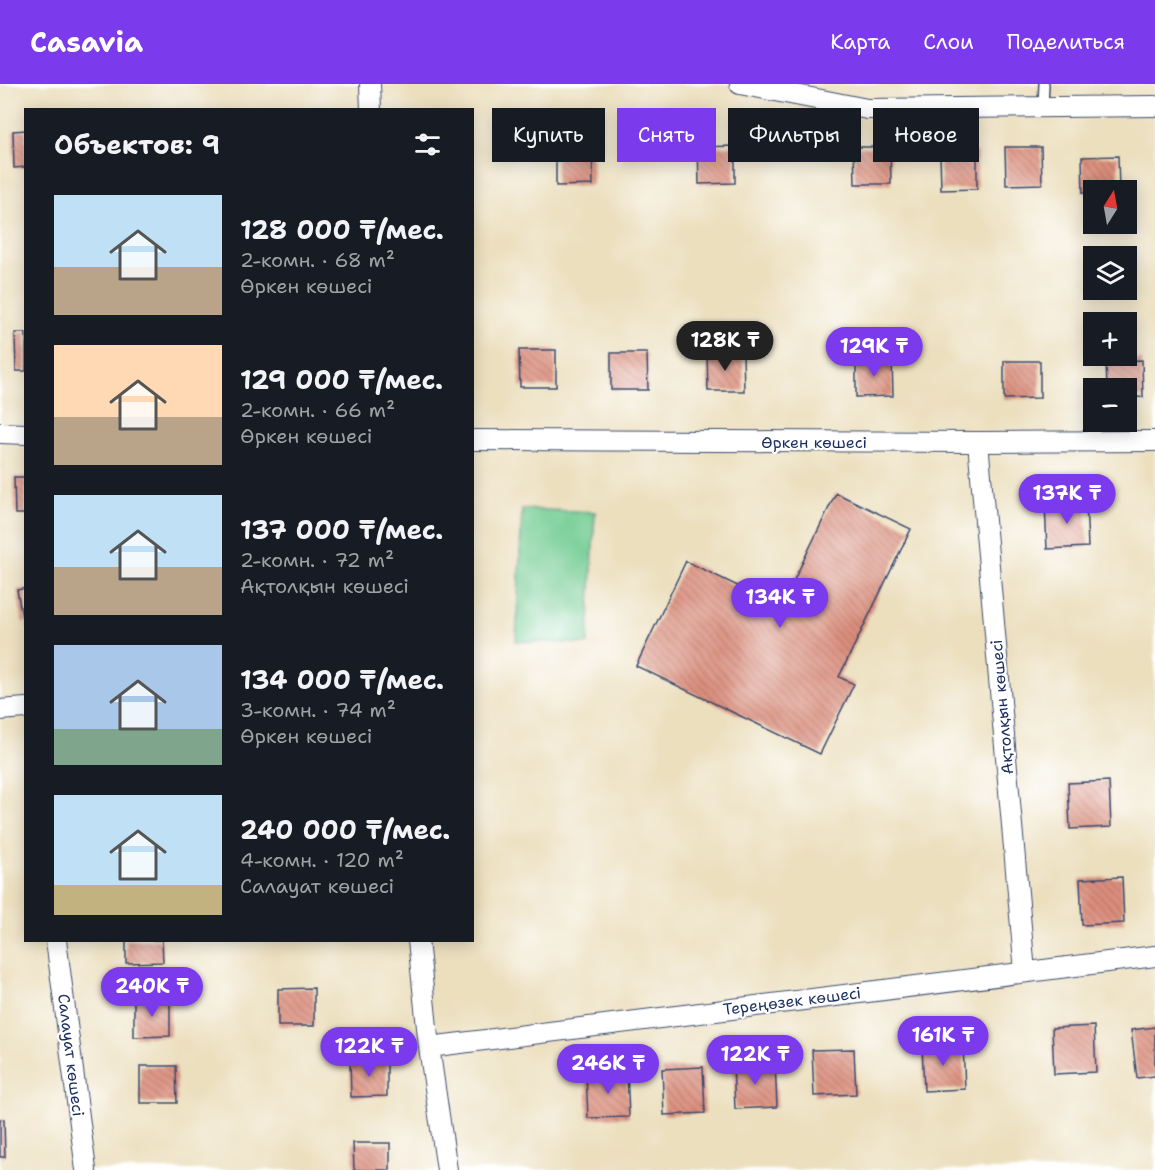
<!DOCTYPE html>
<html lang="ru">
<head>
<meta charset="utf-8">
<style>
	body { margin:0; font-family:"Shantell Sans",sans-serif; background:#20242c; color:#f1f3f6; height:100vh; display:flex; flex-direction:column; font-size:22px; white-space:nowrap }
	* { box-sizing:border-box; margin:0 }
	p { font-size:20px; color:#9ea1a6 }
	.icon { flex:none; width:33px; height:33px; fill:none; stroke:currentColor; stroke-width:2; stroke-linecap:round; stroke-linejoin:round }
	.map { position:relative; flex:1; overflow:hidden }
	.drawer { position:absolute; left:24px; top:24px; width:450px; height:834px; display:flex; flex-direction:column; background:#171b24; border-radius:0px; box-shadow:0 3px 15px #0003 }
	.drawer>* { flex:none }
	.banner { position:absolute; left:492px; top:24px; width:570px; height:54px; display:flex; gap:12px }
	.needle { width:39px; rotate:11deg }
	.buttons { position:absolute; left:1083px; top:96px; display:grid; gap:12px }
	.buttons a { display:grid; place-items:center; width:54px; height:54px; border-radius:0px; background:#171b24; box-shadow:0 3px 15px #0003; font-size:30px }
	.price { position:absolute; translate:-50% -51px; padding:0 14px; border-radius:21px; background:#7c3aed; color:#fff; font-size:20px; line-height:39px; filter:drop-shadow(0 2px 3px #0008) }
	.price::after { content:''; position:absolute; left:50%; top:36px; width:18px; height:14px; margin-left:-9px; background:inherit; clip-path:polygon(0 0,100% 0,50% 100%) }
	.price.active { background:#222; color:#fff }
	ul { padding:0; list-style:none }
	li { display:flex; align-items:center; gap:18px; height:150px; padding:0 30px }
	li span { display:grid; place-items:center; flex:none; width:168px; height:120px; border-radius:0px; color:#555 }
	li>.icon { margin-inline-start:auto }
	span .icon { width:72px; height:72px; fill:#fffc; stroke-width:1 }
	li b { font-size:26px }
	h2 { display:flex; justify-content:space-between; align-items:center; height:72px; padding:0 30px; font-size:26px }
	.chip { padding:0 21px; border-radius:0px; background:#171b24; box-shadow:0 3px 15px #0003; font-size:21px; line-height:54px }
	.chip.active { background:#7c3aed; color:#fff }
	header { display:flex; align-items:center; gap:36px; box-sizing:border-box; height:84px; padding:0 30px; background:#7c3aed; color:#fff }
	header strong { font-size:28px }
	nav { display:flex; gap:33px; margin-inline-start:auto; font-size:21px }
	.map>svg:first-child { display:block }
</style>
</head>
<body>
<header>
<strong>Casavia</strong>
<nav><a>Карта</a><a>Слои</a><a>Поделиться</a></nav>
</header>
<div class="map">
<svg width="1155" height="1086" viewBox="0 0 1155 1086">
	<defs>
		<pattern id="building-back-hatch" width="6" height="6" patternUnits="userSpaceOnUse" patternTransform="scale(1.5)"><rect width="6" height="6" fill="#dc8e7c"/><path d="M-1 5l2 2M0 0l6 6M5-1l2 2" fill="none" stroke="#b27469"/></pattern>
	</defs>
	<rect width="100%" height="100%" fill="#fff"/>
	<filter id="ink" filterUnits="userSpaceOnUse"><feTurbulence type="fractalNoise" baseFrequency=".0167" numOctaves="2"/><feDisplacementMap in="SourceGraphic" scale="12" xChannelSelector="R" yChannelSelector="G"/><feConvolveMatrix kernelMatrix="1 2 1 2 8 2 1 2 1" color-interpolation-filters="sRGB"/></filter>
	<filter id="wash" filterUnits="userSpaceOnUse"><feTurbulence type="fractalNoise" baseFrequency=".008" numOctaves="4" result="noise"/><feDisplacementMap in="SourceGraphic" scale="24" xChannelSelector="R" yChannelSelector="G"/><feGaussianBlur stdDeviation="1.35" result="paint"/><feColorMatrix in="noise" values="0 0 0 0 0 0 0 0 0 0 0 0 0 0 0 0 0 1.4 0 .05"/><feComposite in="paint" operator="in"/></filter>
	<g filter="url(#wash)">
		<rect width="100%" height="100%" fill="#ecdfbe"/>
		<path fill="#73cc93" stroke="#477e78" stroke-width="1.5" d="M 522,425 L 595,428 L 588,560 L 516,557 Z"/>
		<g id="blocks">
			<path fill="url(#building-back-hatch)" d="M 26,46 L 26,83 L 14,84 L 13,47 Z
				M 735,62 L 735,99 L 699,100 L 698,63 Z
				M 854,63 L 890,63 L 891,100 L 855,100 Z
				M 1005,63 L 1041,63 L 1042,100 L 1006,101 Z
				M 592,64 L 593,101 L 556,102 L 556,65 Z
				M 977,68 L 977,105 L 941,106 L 940,69 Z
				M 1118,72 L 1119,106 L 1094,106 L 1094,109 L 1083,109 L 1082,73 Z
				M 15,249 L 26,249 L 26,287 L 16,287 Z
				M 519,266 L 556,266 L 556,303 L 520,303 Z
				M 611,269 L 647,269 L 648,306 L 611,306 Z
				M 707,270 L 743,270 L 744,307 L 708,307 Z
				M 856,275 L 892,275 L 893,312 L 856,313 Z
				M 1142,276 L 1143,313 L 1126,314 L 1126,304 L 1107,304 L 1106,277 Z
				M 1004,277 L 1040,277 L 1040,314 L 1004,315 Z
				M 14,393 L 26,393 L 26,430 L 15,430 Z
				M 836,409 L 911,445 L 839,593 L 854,600 L 820,670 L 636,582 L 686,477 L 781,523 Z
				M 1086,417 L 1088,463 L 1047,465 L 1045,419 Z
				M 26,504 L 26,538 L 23,539 L 17,506 Z
				M 1109,697 L 1111,743 L 1070,745 L 1068,699 Z
				M 1122,793 L 1124,839 L 1082,841 L 1080,795 Z
				M 126,856 L 162,856 L 163,878 L 126,879 Z
				M 314,904 L 314,942 L 278,942 L 278,905 Z
				M 170,915 L 170,952 L 134,953 L 134,916 Z
				M 1094,942 L 1096,988 L 1054,990 L 1052,944 Z
				M 1155,943 L 1155,992 L 1137,994 L 1131,946 Z
				M 963,960 L 965,1005 L 924,1007 L 922,961 Z
				M 854,965 L 856,1010 L 814,1012 L 812,966 Z
				M 387,975 L 387,1012 L 351,1013 L 350,976 Z
				M 775,978 L 777,1023 L 735,1025 L 733,980 Z
				M 140,982 L 176,982 L 177,1019 L 140,1019 Z
				M 703,983 L 705,1029 L 664,1031 L 662,985 Z
				M 627,987 L 629,1033 L 588,1034 L 586,989 Z
				M 4,1035 L 5,1073 L 0,1073 L 0,1036 Z
				M 353,1059 L 390,1059 L 390,1086 L 354,1086 Z"/>
		</g>
	</g>
	<g filter="url(#ink)">
		<use href="#blocks" fill-opacity="0" stroke="#3a496c" stroke-width="1.5"/>
		<g fill="none" stroke-linecap="round" stroke-linejoin="round">
			<defs>
				<path id="service" d="M 1043,23 L 1044,0"/>
				<path id="minor" d="M 370,0 L 371,26
					M 740,0 L 867,25 L 1155,22
					M 0,349 L 26,350
					M 472,356 L 978,358 L 1155,357
					M 978,358 L 1025,888
					M 0,626 L 26,624
					M 56,856 L 86,1086
					M 418,856 L 429,963 L 447,1086
					M 429,963 L 1155,872"/>
			</defs>
			<use href="#service" stroke="#3a496c" stroke-width="12"/>
			<use href="#minor" stroke="#3a496c" stroke-width="22"/>
			<use href="#service" stroke="#fff" stroke-width="9"/>
			<use href="#minor" stroke="#fff" stroke-width="20"/>
		</g>
	</g>
	<g text-anchor="middle" dominant-baseline="central" stroke-width="4.5" stroke-linejoin="round" paint-order="stroke">
		<g font-size="16" fill="#1b2f5e" stroke="#fff">
			<text x="814" y="358">Өркен көшесі</text>
			<text transform="translate(1002 623) rotate(-95)">Ақтолқын көшесі</text>
			<text transform="translate(792 917) rotate(-7)">Тереңөзек көшесі</text>
			<text transform="translate(71 971) rotate(83)">Салауат көшесі</text>
		</g>
	</g>
</svg>
<div class="buttons">
<a><svg class="needle" viewBox="-14 -14 28 28"><path d="M0-13l5 13h-10z" fill="#e53935"/><path d="M0 13l5-13h-10z" fill="#9ea1a6"/></svg></a>
<a><svg class="icon" aria-label="layers" viewBox="0 0 24 24"><path d="M12 4l9 5-9 5-9-5zM3 14l9 5 9-5"/></svg></a>
<a>+</a>
<a>−</a>
</div>
<b class="price active" style="left:725px;top:288px">128K ₸</b>
<b class="price" style="left:874px;top:294px">129K ₸</b>
<b class="price" style="left:1067px;top:441px">137K ₸</b>
<b class="price" style="left:780px;top:545px">134K ₸</b>
<b class="price" style="left:152px;top:934px">240K ₸</b>
<b class="price" style="left:943px;top:983px">161K ₸</b>
<b class="price" style="left:369px;top:994px">122K ₸</b>
<b class="price" style="left:755px;top:1002px">122K ₸</b>
<b class="price" style="left:608px;top:1011px">246K ₸</b>
<div class="banner">
<a class="chip">Купить</a>
<a class="chip active">Снять</a>
<a class="chip">Фильтры</a>
<a class="chip">Новое</a>
</div>
<section class="drawer">
<h2>Объектов: 9<svg class="icon" aria-label="filters" viewBox="0 0 24 24"><path d="M4 7h16M4 17h16"/><circle cx="9" cy="7" r="2"/><circle cx="15" cy="17" r="2"/></svg></h2>
<ul>
<li><span style="background:linear-gradient(#bfe0f5 60%,#b9a48a 0)"><svg class="icon" aria-label="home" viewBox="0 0 24 24"><path d="M3 11l9-7 9 7M6 9v11h12V9"/></svg></span><div><b>128 000 ₸/мес.</b><p>2-комн. · 68 m²</p><p>Өркен көшесі</p></div></li>
<li><span style="background:linear-gradient(#ffd9b3 60%,#b9a48a 0)"><svg class="icon" aria-label="home" viewBox="0 0 24 24"><path d="M3 11l9-7 9 7M6 9v11h12V9"/></svg></span><div><b>129 000 ₸/мес.</b><p>2-комн. · 66 m²</p><p>Өркен көшесі</p></div></li>
<li><span style="background:linear-gradient(#bfe0f5 60%,#b9a48a 0)"><svg class="icon" aria-label="home" viewBox="0 0 24 24"><path d="M3 11l9-7 9 7M6 9v11h12V9"/></svg></span><div><b>137 000 ₸/мес.</b><p>2-комн. · 72 m²</p><p>Ақтолқын көшесі</p></div></li>
<li><span style="background:linear-gradient(#a9c7e8 70%,#7fa58c 0)"><svg class="icon" aria-label="home" viewBox="0 0 24 24"><path d="M3 11l9-7 9 7M6 9v11h12V9"/></svg></span><div><b>134 000 ₸/мес.</b><p>3-комн. · 74 m²</p><p>Өркен көшесі</p></div></li>
<li><span style="background:linear-gradient(#bfe0f5 75%,#c2b280 0)"><svg class="icon" aria-label="home" viewBox="0 0 24 24"><path d="M3 11l9-7 9 7M6 9v11h12V9"/></svg></span><div><b>240 000 ₸/мес.</b><p>4-комн. · 120 m²</p><p>Салауат көшесі</p></div></li>
</ul>
</section>
</div>
</body>
</html>
